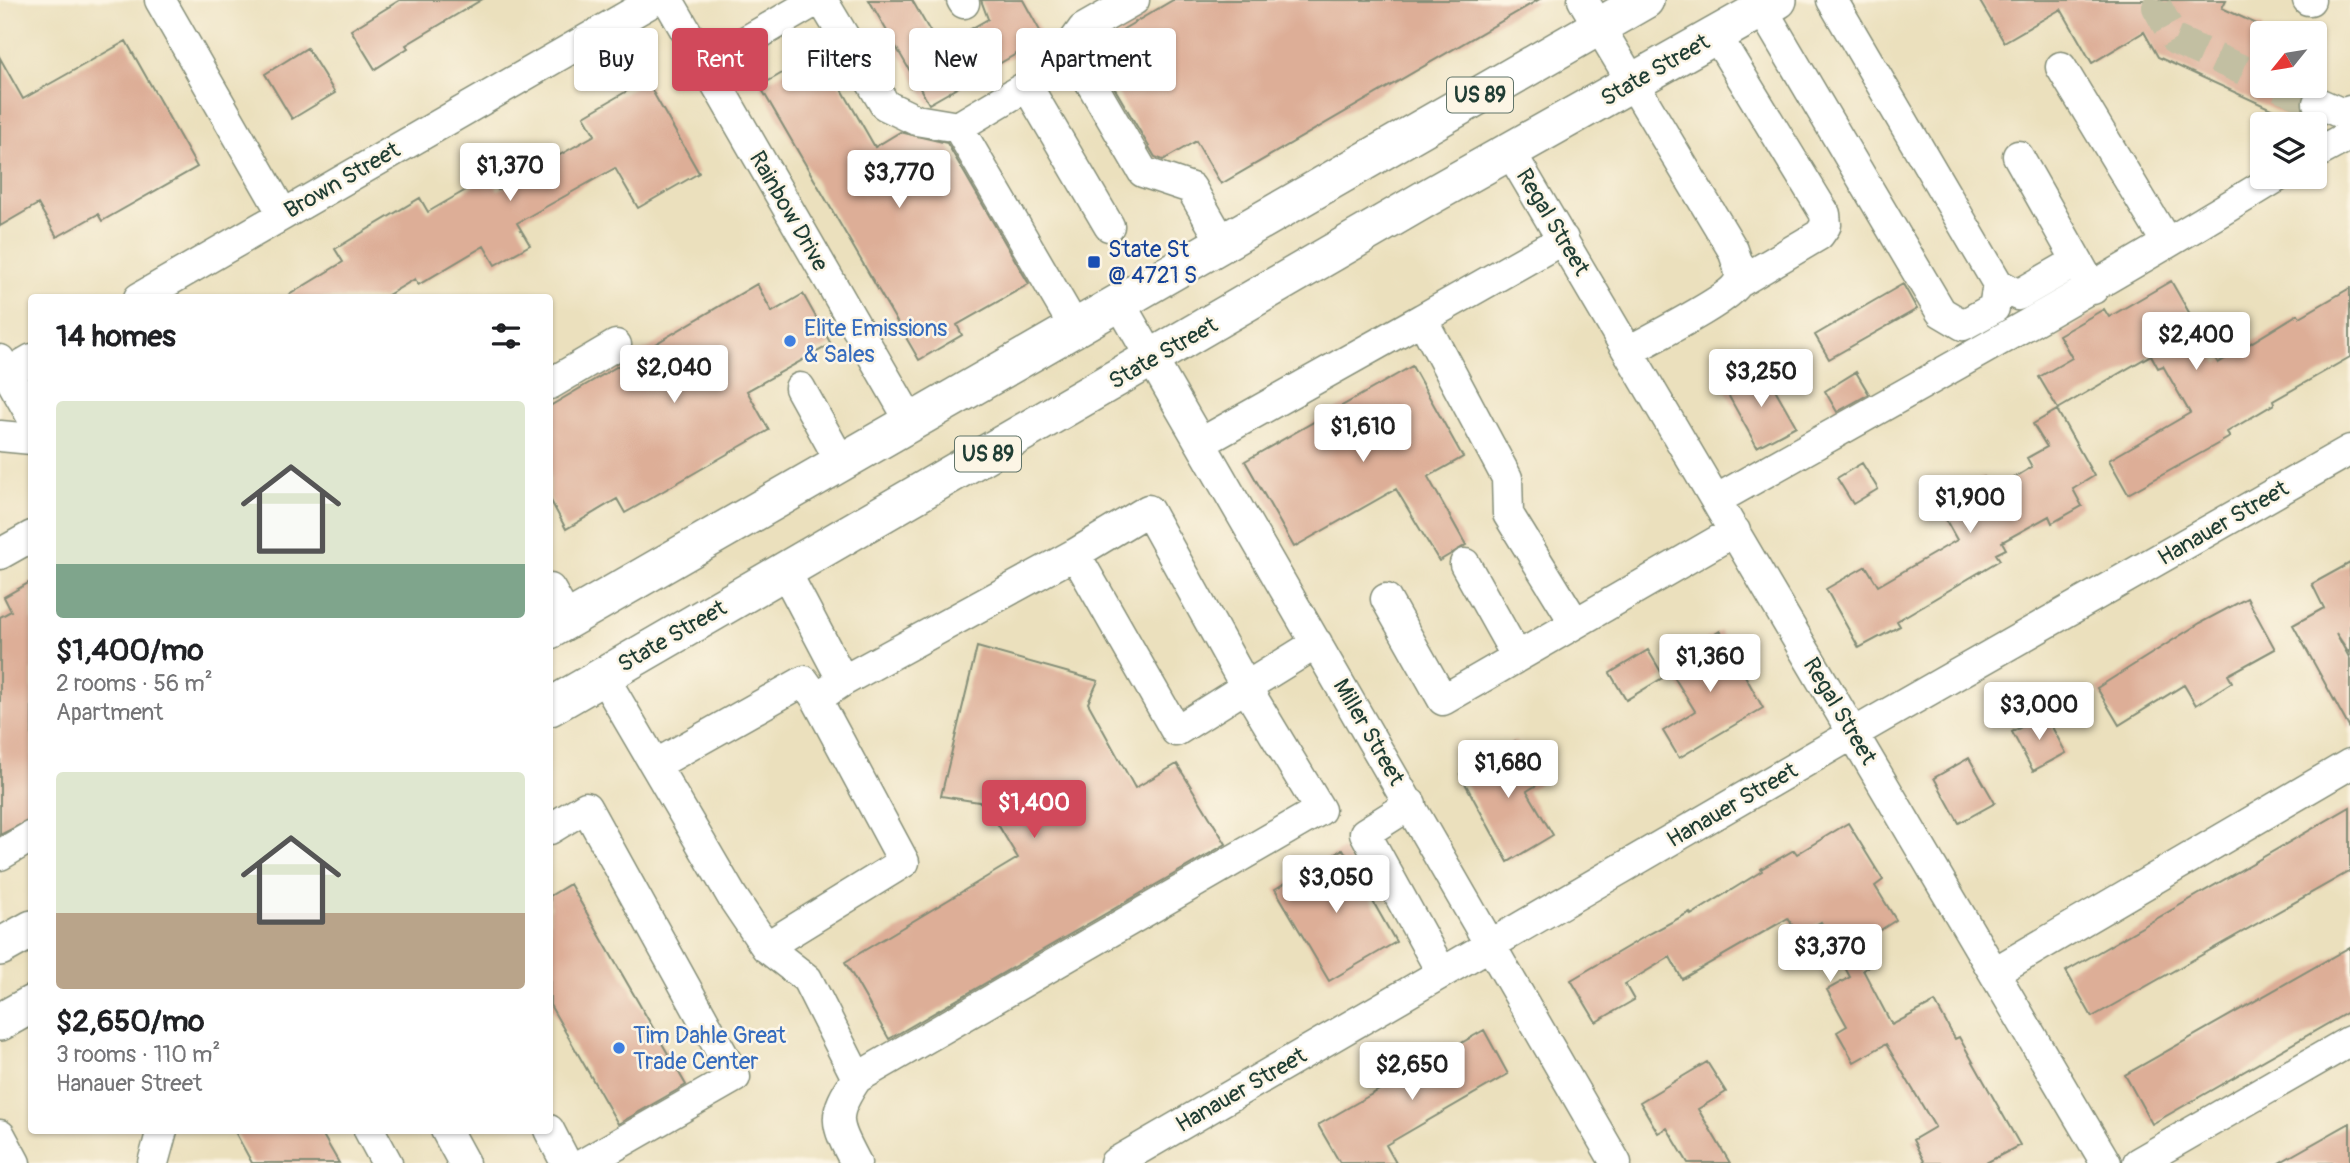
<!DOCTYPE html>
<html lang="en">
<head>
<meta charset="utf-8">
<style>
	body { margin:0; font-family:Pangolin,sans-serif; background:#f2f2f2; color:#202124; height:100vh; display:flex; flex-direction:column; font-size:26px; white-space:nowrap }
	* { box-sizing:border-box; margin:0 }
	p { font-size:23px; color:#757577 }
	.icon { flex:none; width:38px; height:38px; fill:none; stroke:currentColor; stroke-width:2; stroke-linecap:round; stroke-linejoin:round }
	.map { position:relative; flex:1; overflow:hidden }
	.panel { position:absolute; left:28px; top:294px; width:525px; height:840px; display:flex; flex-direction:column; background:#fff; border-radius:7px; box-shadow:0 2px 5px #0004 }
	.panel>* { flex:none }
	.guide { position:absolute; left:574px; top:28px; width:665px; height:63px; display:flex; gap:14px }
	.needle { width:46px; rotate:240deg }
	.fabs { position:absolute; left:2250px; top:21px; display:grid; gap:14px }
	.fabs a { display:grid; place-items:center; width:77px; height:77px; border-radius:7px; background:#fff; box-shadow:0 2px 5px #0004; font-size:35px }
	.price { position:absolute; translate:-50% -60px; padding:0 16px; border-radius:7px; background:#fff; color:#222; font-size:23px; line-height:46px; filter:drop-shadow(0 2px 4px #0008) }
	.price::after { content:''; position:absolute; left:50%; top:42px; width:21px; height:16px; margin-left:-10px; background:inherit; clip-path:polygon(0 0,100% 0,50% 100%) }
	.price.current { background:#d1495b; color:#fff }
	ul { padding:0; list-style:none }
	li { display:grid; align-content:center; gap:14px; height:371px; padding:0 28px }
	li span { display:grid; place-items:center; height:217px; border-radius:7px; color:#555 }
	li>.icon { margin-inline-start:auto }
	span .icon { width:126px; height:126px; fill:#fffc; stroke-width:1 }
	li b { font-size:30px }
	h2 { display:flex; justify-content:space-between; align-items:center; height:84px; padding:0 28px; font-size:30px }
	.chip { padding:0 24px; border-radius:7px; background:#fff; box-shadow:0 2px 5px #0004; font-size:24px; line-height:63px }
	.chip.current { background:#d1495b; color:#fff }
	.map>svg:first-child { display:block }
</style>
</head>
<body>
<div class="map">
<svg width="2350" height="1163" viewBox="0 0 2350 1163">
	<rect width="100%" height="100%" fill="#fcf5e5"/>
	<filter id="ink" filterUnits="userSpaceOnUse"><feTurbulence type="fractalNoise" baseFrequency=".0143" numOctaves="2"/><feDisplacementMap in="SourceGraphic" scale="14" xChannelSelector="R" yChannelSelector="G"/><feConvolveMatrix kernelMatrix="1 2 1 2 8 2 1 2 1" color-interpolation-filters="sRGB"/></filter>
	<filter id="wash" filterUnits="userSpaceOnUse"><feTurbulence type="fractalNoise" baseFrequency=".00686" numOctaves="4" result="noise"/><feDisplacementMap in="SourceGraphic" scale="28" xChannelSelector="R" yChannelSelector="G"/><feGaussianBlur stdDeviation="1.57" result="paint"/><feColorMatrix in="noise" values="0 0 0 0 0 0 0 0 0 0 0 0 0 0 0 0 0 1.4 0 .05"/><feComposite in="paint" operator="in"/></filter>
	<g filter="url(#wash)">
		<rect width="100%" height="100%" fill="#ebe0bd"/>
		<g id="blocks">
			<path fill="#ddae97" d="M 400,0 L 481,0 L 406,45 L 408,48 L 375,69 L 351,30 Z
				M 869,0 L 912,0 L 939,47 L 988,19 L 981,0 L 1023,0 L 1044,38 L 929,104 Z
				M 1173,0 L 1538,0 L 1221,184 L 1196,141 L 1163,160 L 1155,157 L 1091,48 Z
				M 1979,0 L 2226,0 L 2222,8 L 2263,27 L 2263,86 L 2316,86 L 2302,97 L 2301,106 L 2310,119 L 2308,124 L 2304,124 L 2158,57 L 2144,32 L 2092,63 L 2061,9 L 2004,42 Z
				M 126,41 L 197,167 L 102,221 L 98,214 L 57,237 L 38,204 L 0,226 L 0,58 L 23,99 Z
				M 307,48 L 335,93 L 292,119 L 265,74 Z
				M 820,51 L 875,147 L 900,132 L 947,143 L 1029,284 L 957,325 L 962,335 L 919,360 L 760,86 Z
				M 646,80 L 699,173 L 638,208 L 615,168 L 517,223 L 530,245 L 495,265 L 484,246 L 418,285 L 415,279 L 383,298 L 284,298 L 343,262 L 335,249 L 420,198 L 428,212 L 490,176 L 498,190 L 595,135 L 584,116 Z
				M 2171,281 L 2218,363 L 2298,314 L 2300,317 L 2350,288 L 2350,357 L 2273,401 L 2274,404 L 2227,432 L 2230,437 L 2128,494 L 2109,460 L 2190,413 L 2163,366 L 2158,368 L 2151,355 L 2058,409 L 2039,377 L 2072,358 L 2059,335 L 2104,309 L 2109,317 Z
				M 757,284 L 772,312 L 803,294 L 831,344 L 747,391 L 769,430 L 625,513 L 617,499 L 566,529 L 550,499 L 550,406 Z
				M 1903,284 L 1917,309 L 1829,359 L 1815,335 Z
				M 1412,366 L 1463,457 L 1428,477 L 1466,545 L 1439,561 L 1396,489 L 1294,547 L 1245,461 Z
				M 1764,370 L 1796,426 L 1757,447 L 1726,391 Z
				M 1856,372 L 1869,394 L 1837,412 L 1825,391 Z
				M 2057,410 L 2094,476 L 2073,489 L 2082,506 L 2052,523 L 2049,516 L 2002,542 L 2006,549 L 1996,554 L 2000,560 L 1897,621 L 1900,626 L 1859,648 L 1826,589 L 1866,566 L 1878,586 L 1957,540 L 1937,504 L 1984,477 L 1992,491 L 2032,467 L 2027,458 L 2047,447 L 2033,424 Z
				M 1862,463 L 1878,489 L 1853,504 L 1837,478 Z
				M 2350,563 L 2350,654 L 2336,633 L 2350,659 L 2350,729 L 2293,625 L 2324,608 L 2312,584 Z
				M 32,581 L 32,819 L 0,835 L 0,617 L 11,611 L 4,597 Z
				M 2247,598 L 2275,649 L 2228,675 L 2232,682 L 2196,705 L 2184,685 L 2119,725 L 2097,688 L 2200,623 Z
				M 1720,631 L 1763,708 L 1679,758 L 1663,731 L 1695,711 L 1666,664 Z
				M 977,647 L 1098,681 L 1088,703 L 1135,788 L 1177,764 L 1226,844 L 889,1039 L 845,962 L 1018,858 L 985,803 L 941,796 Z
				M 1648,650 L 1664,677 L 1626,700 L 1610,673 Z
				M 2045,714 L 2066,753 L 2033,771 L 2012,732 Z
				M 1515,741 L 1540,783 L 1527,791 L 1553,835 L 1508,862 L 1460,774 Z
				M 1969,758 L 1995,803 L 1959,823 L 1934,778 Z
				M 2350,807 L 2350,871 L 2092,1017 L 2066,971 Z
				M 1848,823 L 1883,880 L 1875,886 L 1896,920 L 1865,940 L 1877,962 L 1863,970 L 1892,1025 L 1935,1002 L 1955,1039 L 1959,1037 L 2020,1145 L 1986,1163 L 1925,1163 L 1913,1140 L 1935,1127 L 1886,1044 L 1854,1062 L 1837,1032 L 1847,1026 L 1827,990 L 1850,977 L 1821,922 L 1798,935 L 1788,918 L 1682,979 L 1670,957 L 1625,984 L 1634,1000 L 1596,1022 L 1571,980 L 1651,933 L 1690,912 L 1691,915 L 1762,871 L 1761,869 L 1794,850 L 1797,854 Z
				M 1343,849 L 1396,942 L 1329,981 L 1275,889 Z
				M 570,884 L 686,1085 L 618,1124 L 550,1005 L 550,896 Z
				M 2350,947 L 2350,1011 L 2152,1124 L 2125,1075 Z
				M 1484,1030 L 1508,1074 L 1386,1145 L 1396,1163 L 1340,1163 L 1318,1125 Z
				M 1707,1062 L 1726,1092 L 1698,1109 L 1730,1163 L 1688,1163 L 1667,1128 L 1658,1133 L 1640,1102 Z
				M 2350,1123 L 2350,1163 L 2279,1163 Z
				M 234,1130 L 320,1130 L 339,1163 L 252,1163 Z"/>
		</g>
	</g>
	<g filter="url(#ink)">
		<use href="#blocks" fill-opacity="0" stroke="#858e78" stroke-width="2"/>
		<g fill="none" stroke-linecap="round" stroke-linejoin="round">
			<path stroke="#c2bfa2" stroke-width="30" stroke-dasharray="30 15" stroke-linecap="butt" d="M 2160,0 L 2157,7 L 2175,40 L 2263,79
				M 2279,86 L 2318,103"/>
			<defs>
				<path id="minor" d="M 160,0 L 283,214
					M 668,0 L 911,422
					M 822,0 L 885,105 L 916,120 L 958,127 L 1075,328
					M 962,0 L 964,3
					M 1134,0 L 1083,29 L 1070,47 L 1143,172 L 1191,188 L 1222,242
					M 1583,0 L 1733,250 C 1736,260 1743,273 1738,283 C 1729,300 1650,339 1629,351
					M 2308,0 L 2310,0
					M 1762,9 L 1941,312 L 1963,325 L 1994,308 L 1998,284 L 1832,0
					M 1716,35 L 1825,214 L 1826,225 L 1819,235 L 1738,283
					M 705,65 L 817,0
					M 2061,67 L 2167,243
					M 1027,86 L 1109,226
					M 2318,103 L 2343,114 L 2350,111
					M 958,127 L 1027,86 L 1070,47
					M 1510,151 L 2106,1163
					M 2315,154 L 2350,135
					M 2018,156 L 2093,289
					M 1998,284 L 2018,295 L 2077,261
					M 139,298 L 655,0
					M 1119,302 L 1616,1163
					M 1422,319 L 1563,239
					M 0,360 L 32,417
					M 8,373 L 32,359
					M 550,384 L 616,345
					M 800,388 L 841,462
					M 0,436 L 32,439
					M 1201,443 L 1422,319 L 1507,478 L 1508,514 L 1575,623
					M 1716,500 C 1904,394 2093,290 2277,177
					M 0,554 L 32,536
					M 1465,564 L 1517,657
					M 785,571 L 843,681 L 828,691
					M 550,589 L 568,620
					M 1386,599 L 1443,700 L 1735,531
					M 603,676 L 733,898 L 766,947
					M 843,681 L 1075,554 L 1176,731 L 1246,687 L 1148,510 L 1075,554
					M 655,765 L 804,681 L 816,698 L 904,862 L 766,947 L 807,979 L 857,1078
					M 1411,804 L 1365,833 L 1442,973
					M 550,829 L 586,807 L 735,1077 L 585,1163
					M 0,855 L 32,836
					M 1995,972 L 2350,764
					M 369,1130 L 387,1163
					M 446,1130 L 464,1163
					M 549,1130 L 566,1163
					M 0,1135 L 15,1163
					M 153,1163 L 162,1130
					M 856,1163 C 835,1123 831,1116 857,1078 L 1320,810 L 1246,687 L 1317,643
					M 1115,1163 L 1875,721 L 2350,450
					M 2138,1163 L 2350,1041"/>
				<path id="major" d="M 550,630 L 1645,0
					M 550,707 L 1425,199 L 1778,0
					M 0,947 L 32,929
					M 0,1022 L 32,1004"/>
			</defs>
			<use href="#minor" stroke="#858e78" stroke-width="33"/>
			<use href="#major" stroke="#858e78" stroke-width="40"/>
			<use href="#minor" stroke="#fff" stroke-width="30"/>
			<use href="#major" stroke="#fff" stroke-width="37"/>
		</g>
	</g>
	<rect fill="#1a4fb4" stroke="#fcf5e5" stroke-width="2.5" x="1087" y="255" width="14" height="14" rx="3.5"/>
	<g fill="#3f7fe0" stroke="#fcf5e5" stroke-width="2.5">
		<circle cx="790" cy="341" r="7"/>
		<circle cx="619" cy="1048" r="7"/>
	</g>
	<g text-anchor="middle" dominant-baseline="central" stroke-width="5" stroke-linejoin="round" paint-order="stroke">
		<g fill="#fcf5e5" stroke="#617469" stroke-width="2">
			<rect x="1447" y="77.5" width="66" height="35" rx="5"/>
			<rect x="955" y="436.5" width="66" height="35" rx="5"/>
		</g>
		<g font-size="21" font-weight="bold" fill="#1f3d34">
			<text x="1480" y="95">US 89</text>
			<text x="988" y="454">US 89</text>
		</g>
		<g font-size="23" fill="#1f3d34" stroke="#fcf5e5">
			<text transform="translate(1655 70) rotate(-30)">State Street</text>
			<text transform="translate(342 180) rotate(-30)">Brown Street</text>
			<text transform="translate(789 211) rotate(60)">Rainbow Drive</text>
			<text transform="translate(1553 222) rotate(59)">Regal Street</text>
			<text transform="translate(1163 353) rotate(-30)">State Street</text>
			<text transform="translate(2223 523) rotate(-30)">Hanauer Street</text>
			<text transform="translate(672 636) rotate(-30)">State Street</text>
			<text transform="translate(1840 711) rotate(59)">Regal Street</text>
			<text transform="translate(1369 732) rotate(60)">Miller Street</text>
			<text transform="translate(1732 805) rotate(-30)">Hanauer Street</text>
			<text transform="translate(1241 1090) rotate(-30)">Hanauer Street</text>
		</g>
		<g font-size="23" fill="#164399" stroke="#fcf5e5" text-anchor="start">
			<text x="1108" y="249">State St<tspan x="1108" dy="26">@ 4721 S</tspan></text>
		</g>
		<g font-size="23" fill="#366cbe" stroke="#fcf5e5" text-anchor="start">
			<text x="804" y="328">Elite Emissions<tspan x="804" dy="26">&amp; Sales</tspan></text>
			<text x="633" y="1035">Tim Dahle Great<tspan x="633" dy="26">Trade Center</tspan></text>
		</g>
	</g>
</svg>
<div class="fabs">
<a><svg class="needle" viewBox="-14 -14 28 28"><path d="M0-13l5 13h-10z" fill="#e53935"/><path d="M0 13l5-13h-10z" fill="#757577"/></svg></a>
<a><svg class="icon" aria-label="layers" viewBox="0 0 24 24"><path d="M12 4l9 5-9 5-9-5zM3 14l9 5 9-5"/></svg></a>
</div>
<b class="price" style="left:510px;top:203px">$1,370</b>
<b class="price" style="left:899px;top:210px">$3,770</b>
<b class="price" style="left:2196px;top:372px">$2,400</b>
<b class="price" style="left:674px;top:405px">$2,040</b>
<b class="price" style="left:1761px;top:409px">$3,250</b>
<b class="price" style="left:1363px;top:464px">$1,610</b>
<b class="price" style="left:1970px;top:535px">$1,900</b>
<b class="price" style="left:1710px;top:694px">$1,360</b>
<b class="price" style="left:2039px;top:742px">$3,000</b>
<b class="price" style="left:1508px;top:800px">$1,680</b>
<b class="price current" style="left:1034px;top:840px">$1,400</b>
<b class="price" style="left:1336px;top:915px">$3,050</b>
<b class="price" style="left:1830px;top:984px">$3,370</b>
<b class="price" style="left:1412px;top:1102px">$2,650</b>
<div class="guide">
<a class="chip">Buy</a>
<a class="chip current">Rent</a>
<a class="chip">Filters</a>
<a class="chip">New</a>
<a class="chip">Apartment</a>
</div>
<section class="panel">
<h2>14 homes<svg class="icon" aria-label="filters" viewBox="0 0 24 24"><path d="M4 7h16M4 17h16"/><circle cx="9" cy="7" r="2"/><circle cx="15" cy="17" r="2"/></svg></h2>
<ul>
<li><span style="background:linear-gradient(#dfe7d0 75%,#7fa58c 0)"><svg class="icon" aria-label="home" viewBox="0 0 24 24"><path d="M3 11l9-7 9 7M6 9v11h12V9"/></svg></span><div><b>$1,400/mo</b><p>2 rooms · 56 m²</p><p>Apartment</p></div></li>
<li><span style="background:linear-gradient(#dfe7d0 65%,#b9a48a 0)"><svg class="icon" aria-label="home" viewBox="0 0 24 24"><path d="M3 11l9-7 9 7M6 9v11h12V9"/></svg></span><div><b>$2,650/mo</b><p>3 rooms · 110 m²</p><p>Hanauer Street</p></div></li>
</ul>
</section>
</div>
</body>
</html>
